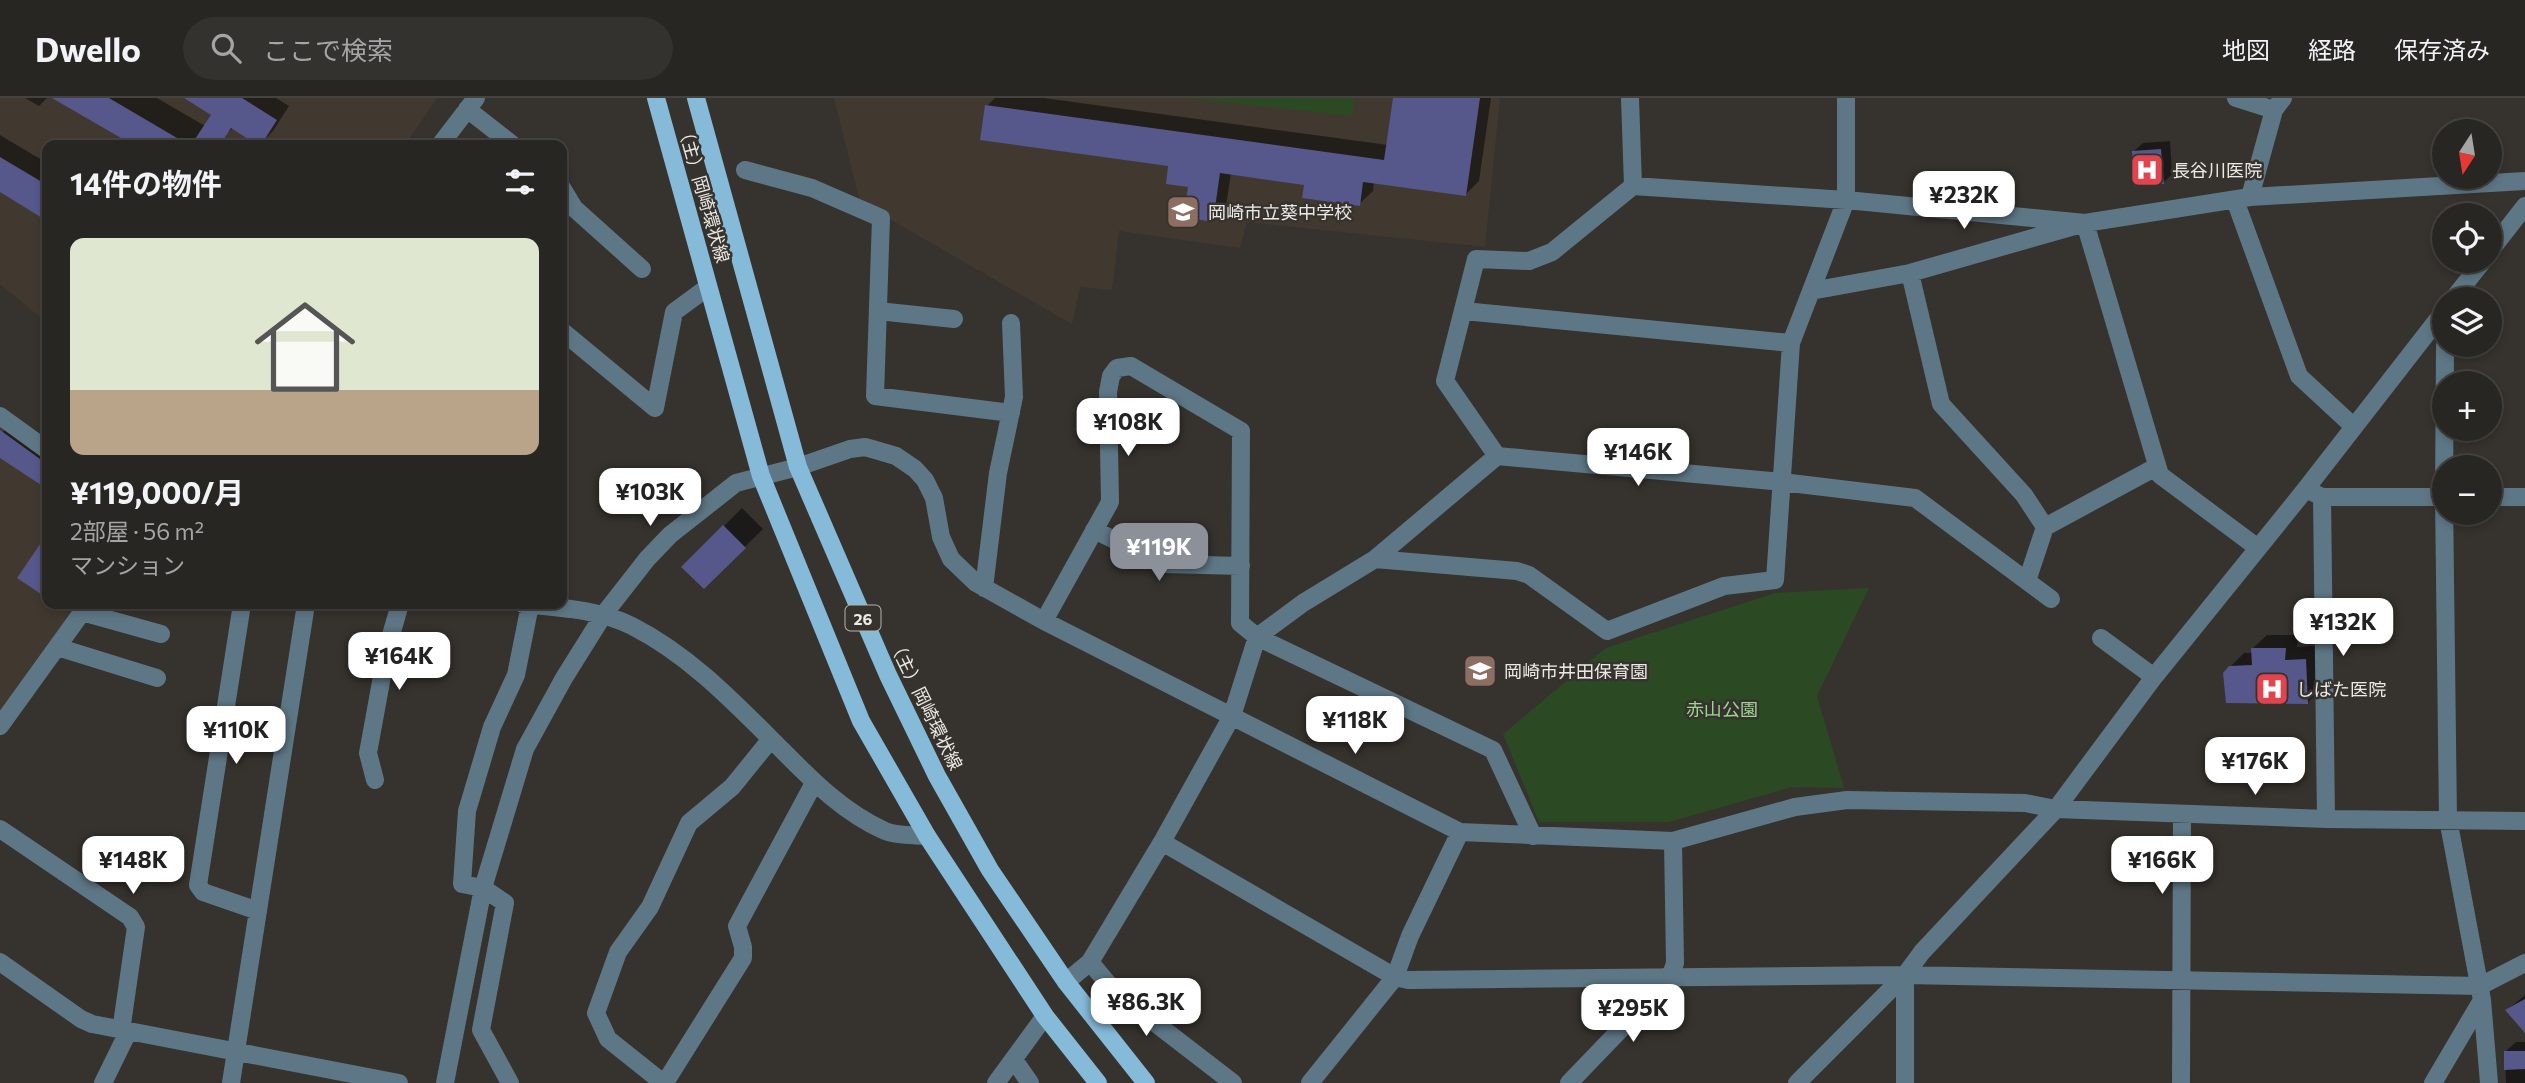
<!DOCTYPE html>
<html lang="ja">
<head>
<meta charset="utf-8">
<style>
	body { margin:0; font-family:Commissioner,"Noto Sans JP",sans-serif; background:#34322f; color:#f1f3f6; height:100vh; display:flex; flex-direction:column; font-size:26px; white-space:nowrap }
	* { box-sizing:border-box; margin:0 }
	p { font-size:23px; color:#a5a5a5 }
	.icon { flex:none; width:38px; height:38px; fill:none; stroke:currentColor; stroke-width:2; stroke-linecap:round; stroke-linejoin:round }
	.map { position:relative; flex:1; overflow:hidden }
	.drawer { position:absolute; left:42px; top:42px; width:525px; height:469px; display:flex; flex-direction:column; background:#282622; border-radius:14px; box-shadow:0 4px 10px #0003,0 0 0 2px #444340 }
	.drawer>* { flex:none }
	.needle { width:46px; rotate:192deg }
	.controls { position:absolute; left:2432px; top:21px; display:grid; gap:14px }
	.controls a { display:grid; place-items:center; width:70px; height:70px; border-radius:50%; background:#282622; box-shadow:0 4px 10px #0003,0 0 0 2px #444340; font-size:35px }
	.price { position:absolute; translate:-50% -60px; padding:0 16px; border-radius:14px; background:#fff; color:#222; font-size:23px; line-height:46px; filter:drop-shadow(0 2px 4px #0008) }
	.price::after { content:''; position:absolute; left:50%; top:42px; width:21px; height:16px; margin-left:-10px; background:inherit; clip-path:polygon(0 0,100% 0,50% 100%) }
	.price.current { background:#8c9099; color:#fff }
	ul { padding:0; list-style:none }
	li { display:grid; align-content:center; gap:14px; height:371px; padding:0 28px }
	li span { display:grid; place-items:center; height:217px; border-radius:14px; color:#555 }
	li>.icon { margin-inline-start:auto }
	span .icon { width:126px; height:126px; fill:#fffc; stroke-width:1 }
	li b { font-size:30px }
	h2 { display:flex; justify-content:space-between; align-items:center; height:84px; padding:0 28px; font-size:30px }
	header { display:flex; align-items:center; gap:42px; box-sizing:border-box; height:98px; padding:0 35px; background:#282622; border-bottom:2px solid #444340 }
	header strong { font-size:33px }
	nav { display:flex; gap:38px; margin-inline-start:auto; font-size:24px }
	.search { width:490px; height:63px; background:#34322f; display:flex; align-items:center; gap:18px; box-sizing:border-box; padding:0 24px; border-radius:38px; color:#a5a5a5; font-size:26px }
	.map>svg:first-child { display:block }
</style>
</head>
<body>
<header>
<strong>Dwello</strong>
<div class="search"><svg class="icon" aria-label="search" viewBox="0 0 24 24"><circle cx="10" cy="10" r="6"/><path d="M15 15l6 6"/></svg>ここで検索</div>
<nav><a>地図</a><a>経路</a><a>保存済み</a></nav>
</header>
<div class="map">
<svg width="2525" height="985" viewBox="0 0 2525 985">
	<rect width="100%" height="100%" fill="#36322d"/>
	<path fill="#41392f" d="M 0,0 L 437,0 L 405,47 L 47,47 L 47,225 L 0,186 Z
		M 834,0 L 1500,0 L 1485,149 L 1247,124 L 1240,150 L 1119,133 L 1112,192 L 1080,189 L 1072,226 L 860,104 Z
		M 0,324 L 47,358 L 47,506 L 77,506 L 0,612 Z"/>
	<path fill="#2b4a24" d="M 1186,0 L 1354,0 L 1352,18 Z
		M 1869,490 L 1817,598 L 1844,690 L 1792,689 L 1669,724 L 1539,724 L 1503,636 L 1606,550 L 1775,495 Z"/>
	<path fill="#0007" d="M 25,0 L 47,0 L 39,8 Z
		M 56,0 L 157,0 L 205,28 L 213,17 L 187,0 L 276,0 L 289,8 L 273,33 L 259,47 L 233,30 L 222,40 L 215,35 L 208,47 L 119,47 L 123,40 Z
		M 995,0 L 1044,0 L 1388,47 L 1394,0 L 1491,0 L 1479,83 L 1465,97 L 1374,83 L 1373,93 L 1359,106 L 1306,86 L 1231,75 L 1226,108 L 1213,122 L 1190,88 L 1170,66 L 987,8 Z
		M 0,37 L 47,65 L 47,122 L 0,92 Z
		M 2170,43 L 2172,76 L 2163,85 L 2134,53 L 2143,45 Z
		M 15,321 L 47,344 L 47,389 L 0,358 L 0,337 Z
		M 742,410 L 763,431 L 704,489 L 683,469 Z
		M 2267,537 L 2298,537 L 2297,549 L 2319,548 L 2321,591 L 2307,605 L 2230,569 L 2244,555 L 2253,555 L 2253,550 Z
		M 2525,897 L 2525,932 L 2507,912 Z
		M 2516,944 L 2525,944 L 2525,985 L 2506,985 L 2505,954 Z"/>
	<path fill="#56578b" d="M 52,0 L 109,0 L 189,47 L 117,47 L 121,40 Z
		M 184,0 L 242,0 L 277,22 L 261,47 L 257,47 L 231,30 L 220,47 L 191,47 L 211,17 Z
		M 1393,0 L 1480,0 L 1466,98 L 1363,84 L 1360,108 L 1302,100 L 1304,87 L 1220,75 L 1213,124 L 1183,119 L 1188,89 L 1166,86 L 1168,68 L 980,42 L 985,7 L 1384,62 Z
		M 2161,51 L 2164,86 L 2134,88 L 2132,53 Z
		M 0,59 L 47,87 L 47,123 L 0,94 Z
		M 0,332 L 40,361 L 47,363 L 47,391 L 0,360 Z
		M 723,427 L 746,450 L 704,491 L 681,469 Z
		M 47,436 L 47,500 L 17,480 Z
		M 2251,550 L 2286,550 L 2285,562 L 2306,561 L 2308,606 L 2226,605 L 2223,575 L 2229,568 L 2252,567 Z
		M 2525,901 L 2525,935 L 2505,912 Z
		M 2504,953 L 2525,953 L 2525,971 L 2504,972 Z"/>
	<g fill="none" stroke-linecap="round" stroke-linejoin="round">
		<path stroke="#5e7786" stroke-width="18" d="M 1630,0 L 1633,88
			M 2236,0 L 2274,12
			M 467,11 L 513,47
			M 440,47 L 476,0
			M 745,72 L 812,90 L 881,120 L 875,298 L 1011,315
			M 562,90 L 574,110 L 642,171
			M 2250,99 L 2274,12 L 2283,0
			M 2235,102 L 2299,278 L 2353,328
			M 2085,125 L 2160,377 L 2258,450
			M 2490,153 L 2525,108
			M 1910,175 L 1941,306 L 2024,397 L 2045,429
			M 1811,193 L 1910,175 L 2085,125 L 2250,99 L 2525,83
			M 2453,201 L 2483,163
			M 878,213 L 954,221
			M 1464,213 L 1791,245
			M 562,233 L 655,310 L 674,214 L 708,189
			M 2445,247 L 2444,399 L 2448,721 L 2482,902 L 2489,985
			M 0,318 L 47,352
			M 1497,358 L 1445,283 L 1476,161 L 1529,163 L 1552,154 L 1633,88 L 1846,102 L 2085,125
			M 2312,394 L 2322,399 L 2445,399
			M 2322,399 L 2326,721
			M 2490,399 L 2525,399
			M 1094,432 L 1164,466 L 1241,468
			M 1375,461 L 1517,473 L 1529,477 L 1607,533 L 1724,488 L 1775,482 L 1791,245 L 1846,102 L 1846,0
			M 2027,483 L 2045,429 L 2156,369
			M 984,490 L 998,375 L 1014,299 L 1011,225
			M 242,506 L 198,787 L 203,794 L 258,813
			M 523,506 C 560,510 598,511 632,528 C 687,556 730,600 773,643 C 807,677 840,713 885,733 C 897,738 914,737 927,738
			M 82,514 L 161,536
			M 1044,523 L 1110,404 L 1108,294 L 1111,278 L 1117,270 L 1131,268 L 1241,333 L 1240,525 L 1257,539 L 1493,652 L 1533,738
			M 2101,540 L 2154,579
			M 57,549 L 157,580
			M 0,628 L 88,506
			M 771,641 L 732,689 L 689,725 L 650,809 L 618,854 L 596,915 L 608,941 L 657,980 L 666,983 L 743,860 L 743,849 L 737,828 L 814,685
			M 375,682 L 368,655 L 387,551 L 400,506
			M 0,731 L 130,819 L 136,829 L 121,933
			M 1162,744 L 1395,879 L 1408,882 L 1905,877 L 2480,888 L 2525,865
			M 0,864 L 81,921 L 92,926 L 399,985
			M 1090,864 L 1115,894 L 1233,985
			M 1905,877 L 1905,985
			M 1066,884 L 1090,864 L 1162,744 L 1232,618 L 1257,539 L 1303,505 L 1375,461 L 1497,358 L 1782,384 L 1915,400 L 2051,501
			M 1014,962 L 1030,985
			M 103,985 L 128,934
			M 231,985 L 306,506
			M 445,985 L 483,790 L 525,651 L 564,580 L 604,516 L 647,461 L 670,437 L 736,385 L 798,369 L 850,351 L 865,349 L 879,353 L 896,358 L 915,371 L 925,382 L 934,400 L 941,439 L 951,461 L 976,485 L 1044,523 L 1460,734 L 1673,743 L 1795,709 L 1847,702 L 2025,705 L 2056,711 L 2326,721 L 2525,723
			M 510,985 L 481,932 L 505,805 L 483,790 L 462,786 L 467,713 L 492,629 L 516,577 L 530,507
			M 996,985 L 1045,918
			M 1310,985 L 1395,879 L 1410,838 L 1460,734
			M 1569,985 L 1670,880 L 1675,865 L 1673,743
			M 1797,985 L 1905,877 L 1922,854 L 2056,711 L 2154,579 L 2305,392 L 2445,212
			M 2181,985 L 2182,716
			M 2433,985 L 2482,902"/>
		<path stroke="#85bad9" stroke-width="18" d="M 656,0 L 761,378 L 861,623 L 927,738 L 1045,918 L 1098,985
			M 696,0 L 798,369 L 888,577 L 937,678 L 990,772 L 1066,884 L 1146,985"/>
	</g>
	<defs>
		<symbol id="hospital-square" viewBox="-11 -11 22 22"><rect x="-9" y="-9" width="18" height="18" rx="4" fill="#e0444e" stroke="#36322d"/><path d="M-5-5h3v3.5h4V-5h3V5h-3V1.5h-4V5h-3Z" fill="#fff"/></symbol>
		<symbol id="school-square" viewBox="-11 -11 22 22"><rect x="-9" y="-9" width="18" height="18" rx="4" fill="#8d6e63" stroke="#36322d"/><path d="M0-5L7-2L0 1L-7-2ZM-4 1L0 2.5L4 1V4Q0 6-4 4Z" fill="#fff"/></symbol>
	</defs>
	<g fill-rule="evenodd">
		<use href="#hospital-square" x="2128" y="53" width="38" height="38"/>
		<use href="#school-square" x="1164" y="95" width="38" height="38"/>
		<use href="#school-square" x="1461" y="554" width="38" height="38"/>
		<use href="#hospital-square" x="2253" y="572" width="38" height="38"/>
	</g>
	<g text-anchor="middle" dominant-baseline="central" stroke-width="5" stroke-linejoin="round" paint-order="stroke">
		<rect fill="#36322d" stroke="#b5b2ae" stroke-width="2" x="845.5" y="507.5" width="35" height="25" rx="5"/>
		<g font-size="16" font-weight="bold" fill="#ebe9e6">
			<text x="863" y="520">26</text>
		</g>
		<g font-size="18" fill="#ebe9e6" stroke="#36322d" text-anchor="start">
			<text x="2172" y="72">長谷川医院</text>
			<text x="1208" y="114">岡崎市立葵中学校</text>
			<text x="1504" y="573">岡崎市井田保育園</text>
			<text x="2296" y="591">しばた医院</text>
		</g>
		<g font-size="18" fill="#ebe9e6" stroke="#36322d">
			<text transform="translate(704 95) rotate(74)">（主）岡崎環状線</text>
			<text transform="translate(926 606) rotate(64)">（主）岡崎環状線</text>
		</g>
		<g font-size="18" fill="#9cd690" stroke="#36322d">
			<text x="1722" y="611">赤山公園</text>
		</g>
	</g>
</svg>
<div class="controls">
<a><svg class="needle" viewBox="-14 -14 28 28"><path d="M0-13l5 13h-10z" fill="#e53935"/><path d="M0 13l5-13h-10z" fill="#a5a5a5"/></svg></a>
<a><svg class="icon" aria-label="locate" viewBox="0 0 24 24"><circle cx="12" cy="12" r="6"/><path d="M12 2v4M12 18v4M2 12h4M18 12h4"/></svg></a>
<a><svg class="icon" aria-label="layers" viewBox="0 0 24 24"><path d="M12 4l9 5-9 5-9-5zM3 14l9 5 9-5"/></svg></a>
<a>+</a>
<a>−</a>
</div>
<b class="price" style="left:1964px;top:133px">¥232K</b>
<b class="price" style="left:1128px;top:360px">¥108K</b>
<b class="price" style="left:1638px;top:390px">¥146K</b>
<b class="price" style="left:650px;top:430px">¥103K</b>
<b class="price current" style="left:1159px;top:485px">¥119K</b>
<b class="price" style="left:2343px;top:560px">¥132K</b>
<b class="price" style="left:399px;top:594px">¥164K</b>
<b class="price" style="left:1355px;top:658px">¥118K</b>
<b class="price" style="left:236px;top:668px">¥110K</b>
<b class="price" style="left:2255px;top:699px">¥176K</b>
<b class="price" style="left:133px;top:798px">¥148K</b>
<b class="price" style="left:2162px;top:798px">¥166K</b>
<b class="price" style="left:1146px;top:940px">¥86.3K</b>
<b class="price" style="left:1633px;top:946px">¥295K</b>
<section class="drawer">
<h2>14件の物件<svg class="icon" aria-label="filters" viewBox="0 0 24 24"><path d="M4 7h16M4 17h16"/><circle cx="9" cy="7" r="2"/><circle cx="15" cy="17" r="2"/></svg></h2>
<ul>
<li><span style="background:linear-gradient(#dfe7d0 70%,#b9a48a 0)"><svg class="icon" aria-label="home" viewBox="0 0 24 24"><path d="M3 11l9-7 9 7M6 9v11h12V9"/></svg></span><div><b>¥119,000/月</b><p>2部屋 · 56 m²</p><p>マンション</p></div></li>
</ul>
</section>
</div>
</body>
</html>
